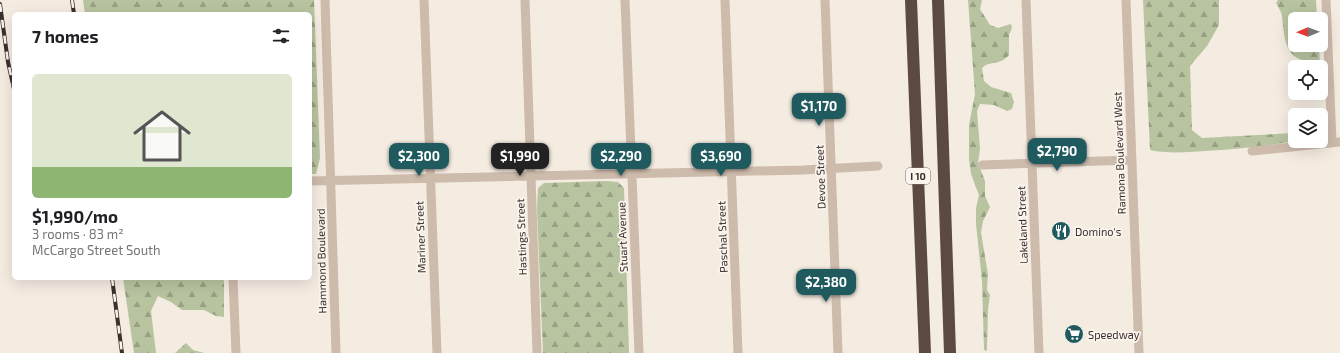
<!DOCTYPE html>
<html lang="en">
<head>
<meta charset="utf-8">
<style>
	body { margin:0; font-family:"Exo 2",sans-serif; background:#f6f6f6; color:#202124; height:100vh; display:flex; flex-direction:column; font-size:15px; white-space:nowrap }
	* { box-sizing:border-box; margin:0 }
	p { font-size:13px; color:#757577 }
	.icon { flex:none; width:22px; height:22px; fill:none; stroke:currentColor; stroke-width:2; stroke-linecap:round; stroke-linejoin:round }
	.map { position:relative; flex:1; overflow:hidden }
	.details { position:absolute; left:12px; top:12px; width:300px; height:268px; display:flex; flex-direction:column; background:#fff; border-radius:6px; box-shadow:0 4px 16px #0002 }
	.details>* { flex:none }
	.needle { width:26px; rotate:269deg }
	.fabs { position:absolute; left:1288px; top:12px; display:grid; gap:8px }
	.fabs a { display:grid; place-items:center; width:40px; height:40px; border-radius:6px; background:#fff; box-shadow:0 4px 16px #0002; font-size:20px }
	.price { position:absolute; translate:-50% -34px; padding:0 9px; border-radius:8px; background:#1f5a5e; color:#fff; font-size:13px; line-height:26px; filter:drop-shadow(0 1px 2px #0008) }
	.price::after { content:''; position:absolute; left:50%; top:24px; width:12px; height:9px; margin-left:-6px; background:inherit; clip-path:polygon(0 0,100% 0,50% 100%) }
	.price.selected { background:#222; color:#fff }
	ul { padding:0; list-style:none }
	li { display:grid; align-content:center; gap:8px; height:212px; padding:0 20px }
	li span { display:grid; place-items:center; height:124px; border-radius:6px; color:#555 }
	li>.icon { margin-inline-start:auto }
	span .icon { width:72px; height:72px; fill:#fffc; stroke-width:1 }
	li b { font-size:17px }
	h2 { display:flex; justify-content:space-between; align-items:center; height:48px; padding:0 20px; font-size:17px }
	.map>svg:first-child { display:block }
</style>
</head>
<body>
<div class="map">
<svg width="1340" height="353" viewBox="0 0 1340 353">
	<defs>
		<pattern id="forest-firs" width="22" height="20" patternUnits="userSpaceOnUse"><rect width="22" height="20" fill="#b8c4a0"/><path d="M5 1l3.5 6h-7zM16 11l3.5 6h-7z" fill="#97a083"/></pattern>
	</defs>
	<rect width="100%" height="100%" fill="#f4ebe1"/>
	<path fill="url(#forest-firs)" d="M 83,0 L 314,0 L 320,158 L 316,174 L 310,174 L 310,14 L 85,14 Z
		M 968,0 L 982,0 L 980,9 L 990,25 L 998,28 L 1011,24 L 1012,28 L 1009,35 L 1009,55 C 1007,57 1004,60 1001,61 C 994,64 988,62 982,68 L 984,81 L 991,87 L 1011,93 L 1014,102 L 1012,109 L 1007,111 L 994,105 L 980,104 L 977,111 L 980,149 L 978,163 L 985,181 L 985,196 L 990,207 L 983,221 L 981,233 L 988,274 L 987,290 L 990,295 L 988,309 L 987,350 L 985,351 L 984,349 L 982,281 L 976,224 L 976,208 L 979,195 L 971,174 L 969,159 L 969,125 L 975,94 Z
		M 1143,0 L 1219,0 L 1219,25 L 1207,46 L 1190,66 L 1192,130 L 1202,138 L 1295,133 L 1295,141 L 1297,141 C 1266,146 1236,149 1205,151 C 1187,152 1168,154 1150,150 Z
		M 1278,0 L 1316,0 L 1317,19 L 1295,19 L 1295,45 L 1319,45 L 1320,67 L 1315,67 L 1313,62 C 1284,60 1285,40 1282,17 C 1282,12 1278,7 1276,3 Z
		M 606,181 L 618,182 L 624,188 L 629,353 L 543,353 L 537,210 L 538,188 L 544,183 Z
		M 123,278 L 224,278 L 224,317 L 216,316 L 204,310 L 182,310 L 171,302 L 158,296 L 151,311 L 156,353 L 134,353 Z
		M 186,343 L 193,350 L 204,353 L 175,353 Z"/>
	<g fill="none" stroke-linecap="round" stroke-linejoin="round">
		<path stroke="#cdbbac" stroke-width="9" d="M 325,0 L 336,353
			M 424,0 L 437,353
			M 525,0 L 537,353
			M 625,0 L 639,353
			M 725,0 L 738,353
			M 825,0 L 838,353
			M 1026,0 L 1039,353
			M 1126,0 L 1139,353
			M 1326,0 L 1332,141
			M 1252,151 L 1340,142
			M 982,165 L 1132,160
			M 310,181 L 803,170 L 878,166
			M 233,278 L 236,353"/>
		<path stroke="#5c4a42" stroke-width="12" d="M 911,0 L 925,353
			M 938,0 L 950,353"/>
		<defs>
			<path id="rail" d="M 72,0 L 74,14
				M 0,4 L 8,62 L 14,89
				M 112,278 L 122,353"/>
		</defs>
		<use href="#rail" stroke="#3b302b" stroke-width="4"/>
		<use href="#rail" stroke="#fbf5ee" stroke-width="2.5" stroke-dasharray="8" stroke-linecap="butt"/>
	</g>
	<defs>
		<symbol id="restaurant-disc" viewBox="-11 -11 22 22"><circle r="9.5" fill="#1f5a5e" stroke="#fbf5ee"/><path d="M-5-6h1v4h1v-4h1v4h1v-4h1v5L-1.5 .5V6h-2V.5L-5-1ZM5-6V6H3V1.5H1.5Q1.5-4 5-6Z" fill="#fff"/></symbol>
		<symbol id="supermarket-disc" viewBox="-11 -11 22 22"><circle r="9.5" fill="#1f5a5e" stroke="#fbf5ee"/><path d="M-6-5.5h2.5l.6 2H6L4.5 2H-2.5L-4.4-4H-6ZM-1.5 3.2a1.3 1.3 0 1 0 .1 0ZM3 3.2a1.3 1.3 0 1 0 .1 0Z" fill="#fff"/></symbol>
	</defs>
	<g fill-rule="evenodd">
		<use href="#restaurant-disc" x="1050" y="220" width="22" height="22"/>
		<use href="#supermarket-disc" x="1063" y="323" width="22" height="22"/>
	</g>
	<g text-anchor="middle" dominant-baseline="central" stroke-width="3.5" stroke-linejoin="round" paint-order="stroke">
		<rect fill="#fbf5ee" stroke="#756b66" stroke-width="1" x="906" y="168" width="24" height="16" rx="3"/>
		<g font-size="10" font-weight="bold" fill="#3b302b">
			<text x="918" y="176">I 10</text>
		</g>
		<g font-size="11" fill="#3b302b" stroke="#fbf5ee">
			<text transform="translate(1119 153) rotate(-92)">Ramona Boulevard West</text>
			<text transform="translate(820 177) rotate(-92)">Devoe Street</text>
			<text transform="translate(1022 225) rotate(-92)">Lakeland Street</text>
			<text transform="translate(420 237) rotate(-92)">Mariner Street</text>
			<text transform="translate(521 237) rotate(-92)">Hastings Street</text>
			<text transform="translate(622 237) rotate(-92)">Stuart Avenue</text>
			<text transform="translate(722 237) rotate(-92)">Paschal Street</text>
			<text transform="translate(321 261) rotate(-91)">Hammond Boulevard</text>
		</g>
		<g font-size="11" fill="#3b302b" stroke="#fbf5ee" text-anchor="start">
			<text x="1075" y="231">Domino's</text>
			<text x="1088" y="334">Speedway</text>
		</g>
	</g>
</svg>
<div class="fabs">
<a><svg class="needle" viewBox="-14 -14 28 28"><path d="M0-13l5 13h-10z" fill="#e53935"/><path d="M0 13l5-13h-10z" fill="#757577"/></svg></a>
<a><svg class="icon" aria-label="locate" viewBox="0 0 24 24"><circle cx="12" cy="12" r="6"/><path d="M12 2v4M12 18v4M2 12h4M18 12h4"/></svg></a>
<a><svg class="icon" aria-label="layers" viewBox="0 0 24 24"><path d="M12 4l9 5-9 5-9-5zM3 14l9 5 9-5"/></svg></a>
</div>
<b class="price" style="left:819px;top:127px">$1,170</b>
<b class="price" style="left:1057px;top:172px">$2,790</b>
<b class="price" style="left:419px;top:177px">$2,300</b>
<b class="price selected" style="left:520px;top:177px">$1,990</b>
<b class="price" style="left:621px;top:177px">$2,290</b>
<b class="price" style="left:721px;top:177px">$3,690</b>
<b class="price" style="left:826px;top:303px">$2,380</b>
<section class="details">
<h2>7 homes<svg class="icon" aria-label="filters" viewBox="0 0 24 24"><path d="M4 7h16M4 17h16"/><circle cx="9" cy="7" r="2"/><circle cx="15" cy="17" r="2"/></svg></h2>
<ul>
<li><span style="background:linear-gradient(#dfe7d0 75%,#8fb573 0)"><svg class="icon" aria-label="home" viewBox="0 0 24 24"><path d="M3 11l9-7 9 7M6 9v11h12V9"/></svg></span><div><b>$1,990/mo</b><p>3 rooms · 83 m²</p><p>McCargo Street South</p></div></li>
</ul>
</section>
</div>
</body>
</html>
